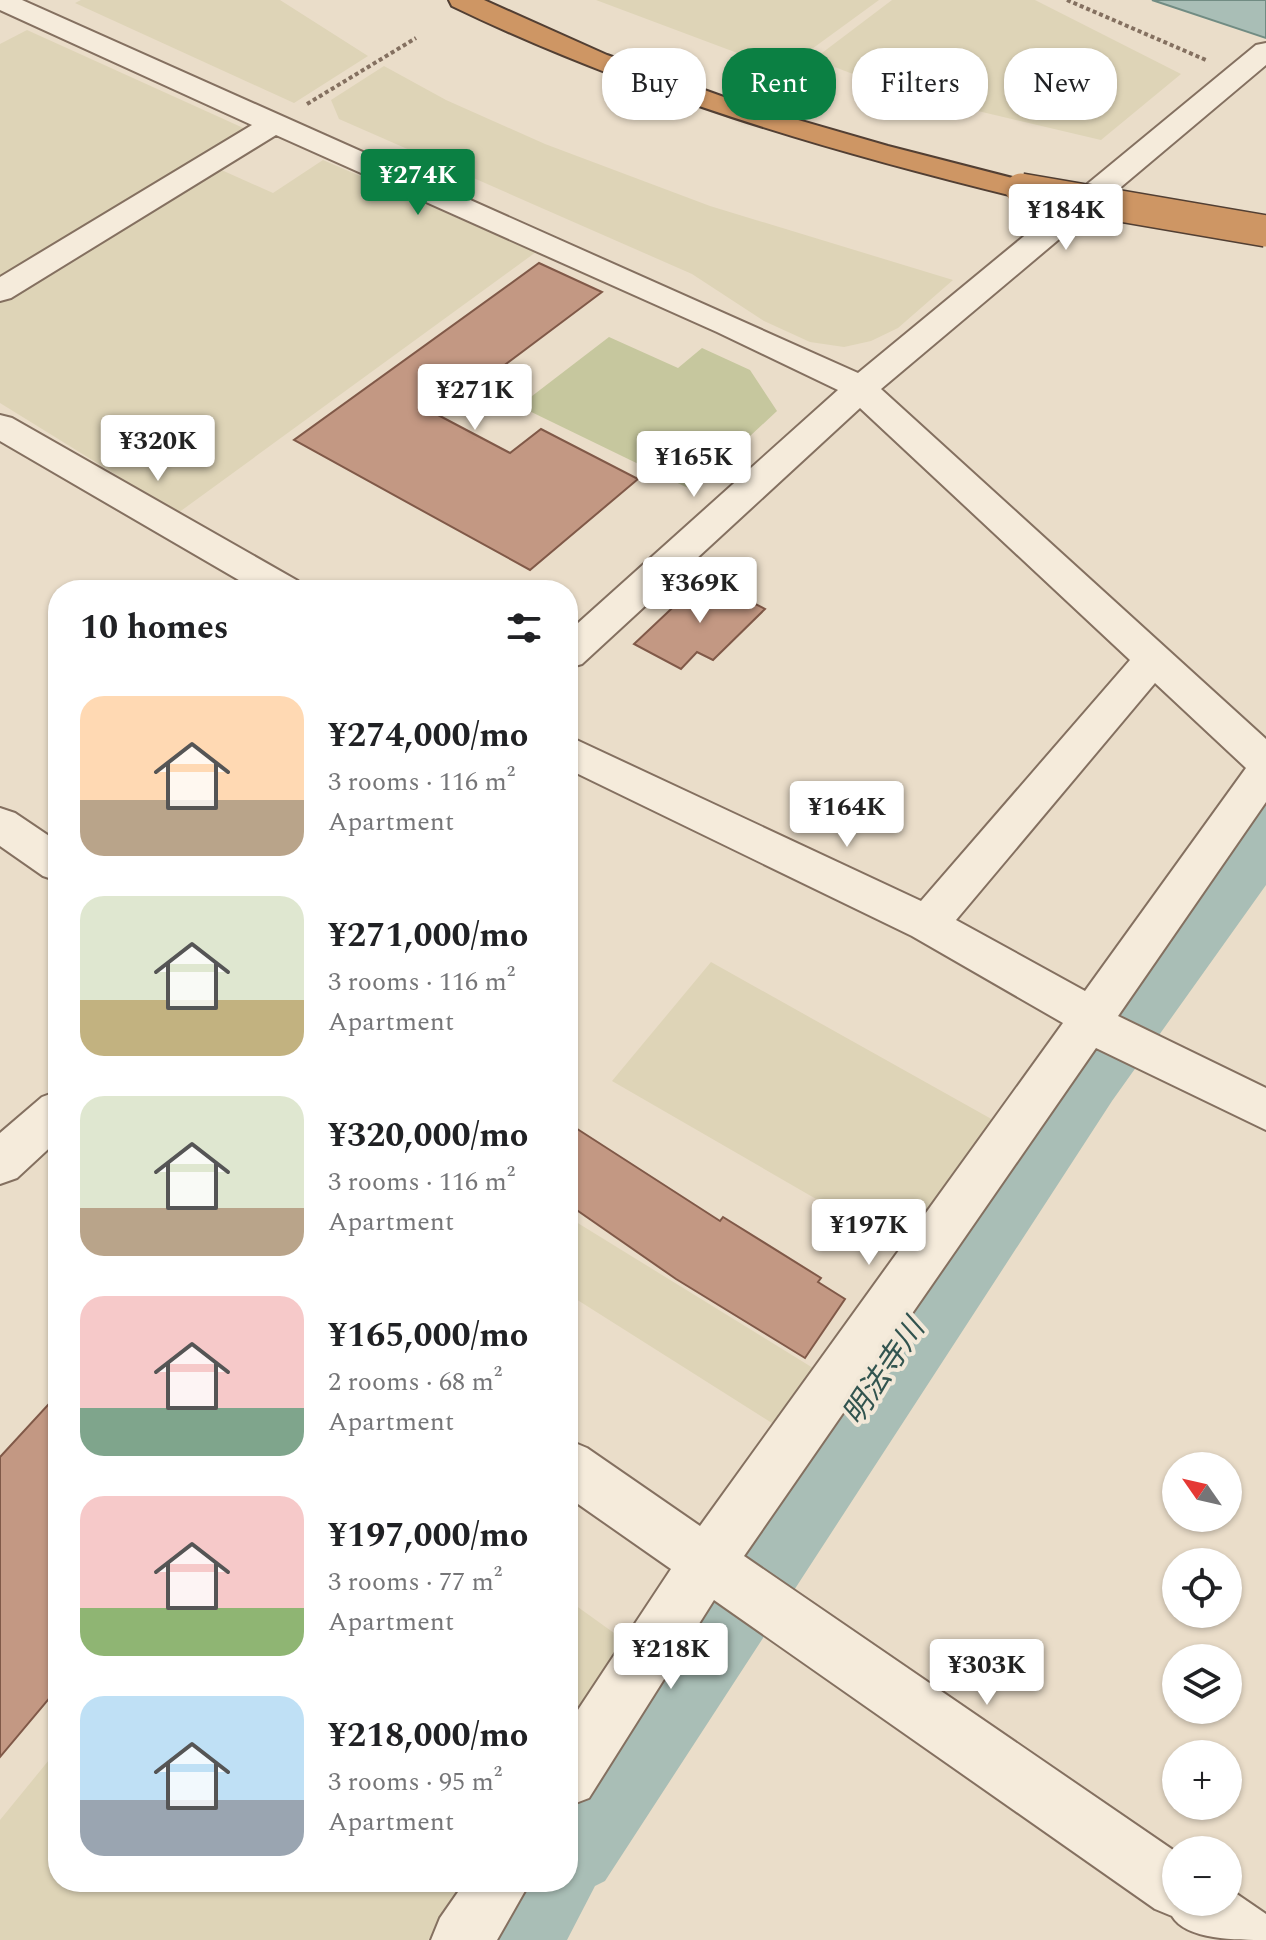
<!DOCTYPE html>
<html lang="en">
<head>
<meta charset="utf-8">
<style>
	body { margin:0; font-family:Spectral,"Noto Sans JP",serif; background:#f6f6f6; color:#202124; height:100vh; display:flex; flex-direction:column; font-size:30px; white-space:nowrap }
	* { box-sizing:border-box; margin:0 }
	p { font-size:26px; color:#757577 }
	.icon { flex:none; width:44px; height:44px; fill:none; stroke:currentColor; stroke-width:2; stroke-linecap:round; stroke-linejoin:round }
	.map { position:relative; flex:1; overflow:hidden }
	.sheet { position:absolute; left:48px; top:580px; width:530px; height:1312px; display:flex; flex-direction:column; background:#fff; border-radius:32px; box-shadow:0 2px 6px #0004 }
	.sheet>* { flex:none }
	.top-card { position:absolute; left:602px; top:48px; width:544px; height:72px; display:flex; gap:16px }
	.needle { width:52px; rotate:304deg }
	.tools { position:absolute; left:1162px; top:1452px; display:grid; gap:16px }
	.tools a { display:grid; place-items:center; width:80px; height:80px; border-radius:50%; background:#fff; box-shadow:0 2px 6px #0004; font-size:40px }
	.price { position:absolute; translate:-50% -68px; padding:0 18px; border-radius:8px; background:#fff; color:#222; font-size:26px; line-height:52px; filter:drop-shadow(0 2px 4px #0008) }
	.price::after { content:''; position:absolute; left:50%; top:48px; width:24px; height:18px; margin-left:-12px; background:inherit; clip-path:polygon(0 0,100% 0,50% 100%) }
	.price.on { background:#0b8043; color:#fff }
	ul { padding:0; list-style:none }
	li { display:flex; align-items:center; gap:24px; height:200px; padding:0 32px }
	li span { display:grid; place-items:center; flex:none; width:224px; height:160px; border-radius:24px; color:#555 }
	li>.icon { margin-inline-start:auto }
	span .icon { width:96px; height:96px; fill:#fffc; stroke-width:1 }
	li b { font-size:34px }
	h2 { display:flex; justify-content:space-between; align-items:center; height:96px; padding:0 32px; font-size:34px }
	.chip { padding:0 28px; border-radius:32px; background:#fff; box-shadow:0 2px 6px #0004; font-size:28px; line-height:72px }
	.chip.on { background:#0b8043; color:#fff }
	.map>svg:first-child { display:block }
</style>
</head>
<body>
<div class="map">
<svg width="1266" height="1940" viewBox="0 0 1266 1940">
	<rect width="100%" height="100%" fill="#eaddc9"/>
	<path fill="#ded4b7" d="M 81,0 L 280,0 L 368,56 L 294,103 L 75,3 Z
		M 596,0 L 879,0 L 783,70 Z
		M 892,0 L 1035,0 L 1181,74 L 1101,140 L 902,93 L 814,59 Z
		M 27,30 L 250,131 L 0,286 L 0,44 Z
		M 384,66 L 446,100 L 545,144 L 710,206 L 953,280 L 898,328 L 871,341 L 844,347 L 810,342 L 764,321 L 692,274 L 339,119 L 331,100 Z
		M 323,160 L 536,252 L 178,513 L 0,403 L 0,301 L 217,168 L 273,193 Z
		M 711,962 L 995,1121 L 901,1248 L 612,1081 Z
		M 568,1217 L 813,1368 L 775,1425 L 568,1294 Z
		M 568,1600 L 628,1643 L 568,1732 Z
		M 58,1749 L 58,1882 L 467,1882 L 428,1940 L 0,1940 L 0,1820 Z"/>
	<path fill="#c6c79e" d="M 609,337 L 678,368 L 702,348 L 750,370 L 777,411 L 692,490 L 519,406 Z"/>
	<path fill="#a9beb6" stroke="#718c83" stroke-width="2" d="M 1152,0 L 1266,0 L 1266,38 Z"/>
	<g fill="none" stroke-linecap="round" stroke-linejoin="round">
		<path fill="#a9beb6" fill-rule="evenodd" d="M 1266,800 L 1266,885 L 1112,1101 L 605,1881 L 595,1886 L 567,1940 L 450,1940 L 466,1902 L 479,1882 L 568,1882 L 568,1753 L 1054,1051 L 1240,808 Z"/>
	</g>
	<path fill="#c39883" stroke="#805948" stroke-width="2" d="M 539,263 L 602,292 L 438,415 L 510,453 L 541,429 L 638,479 L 530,570 L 294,440 Z
		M 704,578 L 765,609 L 713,660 L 697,652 L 681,669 L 634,644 Z
		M 568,1123 L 720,1221 L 723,1217 L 821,1278 L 818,1282 L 845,1299 L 805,1358 L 676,1279 L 568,1204 Z
		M 58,1394 L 58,1688 L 0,1757 L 0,1457 Z"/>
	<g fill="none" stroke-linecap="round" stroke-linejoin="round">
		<defs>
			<path id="minor" d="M 0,0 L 22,0 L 858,373 L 1256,45 L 1266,43 L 1266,65 L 881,389 L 1266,739 L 1266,802 L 1118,1016 L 1266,1088 L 1266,1130 L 1096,1048 L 744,1556 L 1176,1852 L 1176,1902 L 1228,1902 L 1228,1888 L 1266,1914 L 1266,1940 C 1237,1940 1186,1940 1172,1916 L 1155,1909 L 714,1600 L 589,1798 L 568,1806 L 568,1725 L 671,1569 L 568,1497 L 568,1440 L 587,1448 L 700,1526 L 1063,1023 L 912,936 L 568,769 L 568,736 L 921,901 L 1130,660 L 860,408 L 582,664 L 568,668 L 568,632 L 838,390 L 717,332 L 276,135 L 11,298 L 0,301 L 0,277 L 252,125 L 0,10 ZM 1155,683 L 1246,768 L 1085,991 L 956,920 Z
				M 0,415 L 12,418 L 298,581 L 304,590 L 256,590 L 0,441 Z
				M 0,808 L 15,813 L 58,842 L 58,881 L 43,876 L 0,846 Z
				M 58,1091 L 58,1140 L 17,1178 L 0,1184 L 0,1133 L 42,1097 Z
				M 465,1882 L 530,1882 L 497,1940 L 431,1940 L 440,1918 Z"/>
			<path id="highway" d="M 449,0 L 484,0 L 607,55 L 746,105 L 888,146 L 1032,183 L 1036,189 L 1032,195 L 1021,198 C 825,150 635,94 452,6 Z"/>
		</defs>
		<use href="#minor" stroke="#847060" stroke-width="4"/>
		<use href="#highway" stroke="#523f33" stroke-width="4"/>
		<path stroke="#847060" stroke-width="4" stroke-dasharray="4 3" stroke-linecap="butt" d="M 1067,0 L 1206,60
			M 307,104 L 416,38"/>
		<use href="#minor" fill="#f5ebdb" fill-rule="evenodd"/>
		<use href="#highway" fill="#ce9664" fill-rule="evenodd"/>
		<defs>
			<path id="highway-bridge" d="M 1021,189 L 1266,231"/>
		</defs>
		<use href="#highway-bridge" stroke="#523f33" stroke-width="34" stroke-linecap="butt"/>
		<use href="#highway-bridge" stroke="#ce9664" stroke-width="31"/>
	</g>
	<g text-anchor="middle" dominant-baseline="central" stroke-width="8" stroke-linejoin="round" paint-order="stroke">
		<g font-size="30" font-style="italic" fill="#32544f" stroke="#f2e8d8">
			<text transform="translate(884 1372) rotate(-56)">明法寺川</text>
		</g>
	</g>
</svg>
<div class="tools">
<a><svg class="needle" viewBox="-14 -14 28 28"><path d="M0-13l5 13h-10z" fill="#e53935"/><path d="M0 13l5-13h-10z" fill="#757577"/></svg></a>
<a><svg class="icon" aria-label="locate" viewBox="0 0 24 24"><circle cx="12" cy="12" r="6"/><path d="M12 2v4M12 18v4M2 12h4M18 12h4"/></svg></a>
<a><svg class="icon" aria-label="layers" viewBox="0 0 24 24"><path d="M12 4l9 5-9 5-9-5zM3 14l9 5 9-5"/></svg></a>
<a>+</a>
<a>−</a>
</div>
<b class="price on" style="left:418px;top:217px">¥274K</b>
<b class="price" style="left:1066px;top:252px">¥184K</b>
<b class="price" style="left:475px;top:432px">¥271K</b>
<b class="price" style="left:158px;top:483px">¥320K</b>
<b class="price" style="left:694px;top:499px">¥165K</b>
<b class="price" style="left:700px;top:625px">¥369K</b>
<b class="price" style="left:847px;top:849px">¥164K</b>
<b class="price" style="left:869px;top:1267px">¥197K</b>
<b class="price" style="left:671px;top:1691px">¥218K</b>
<b class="price" style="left:987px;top:1707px">¥303K</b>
<div class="top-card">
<a class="chip">Buy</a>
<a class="chip on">Rent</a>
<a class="chip">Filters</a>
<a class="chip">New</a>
</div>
<section class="sheet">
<h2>10 homes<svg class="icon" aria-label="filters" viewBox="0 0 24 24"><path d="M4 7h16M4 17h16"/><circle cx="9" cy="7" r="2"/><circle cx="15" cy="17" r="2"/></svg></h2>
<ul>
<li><span style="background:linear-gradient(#ffd9b3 65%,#b9a48a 0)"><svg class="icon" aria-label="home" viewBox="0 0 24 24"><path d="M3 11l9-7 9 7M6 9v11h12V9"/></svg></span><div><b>¥274,000/mo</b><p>3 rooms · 116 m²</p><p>Apartment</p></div></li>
<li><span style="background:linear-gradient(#dfe7d0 65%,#c2b280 0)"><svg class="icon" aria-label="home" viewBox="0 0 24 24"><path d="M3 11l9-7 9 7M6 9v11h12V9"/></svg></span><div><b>¥271,000/mo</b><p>3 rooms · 116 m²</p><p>Apartment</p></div></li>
<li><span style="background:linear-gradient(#dfe7d0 70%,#b9a48a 0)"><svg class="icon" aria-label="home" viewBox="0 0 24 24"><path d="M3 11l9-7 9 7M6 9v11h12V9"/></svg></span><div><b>¥320,000/mo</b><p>3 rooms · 116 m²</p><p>Apartment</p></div></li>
<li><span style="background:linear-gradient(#f6c9c9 70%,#7fa58c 0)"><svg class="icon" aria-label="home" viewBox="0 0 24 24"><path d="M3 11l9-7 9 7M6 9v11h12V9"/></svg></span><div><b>¥165,000/mo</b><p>2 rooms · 68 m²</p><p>Apartment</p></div></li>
<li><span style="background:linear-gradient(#f6c9c9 70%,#8fb573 0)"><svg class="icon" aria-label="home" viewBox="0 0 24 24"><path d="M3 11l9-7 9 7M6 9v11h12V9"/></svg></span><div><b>¥197,000/mo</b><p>3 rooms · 77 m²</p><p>Apartment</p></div></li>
<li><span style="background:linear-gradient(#bfe0f5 65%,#9aa5b1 0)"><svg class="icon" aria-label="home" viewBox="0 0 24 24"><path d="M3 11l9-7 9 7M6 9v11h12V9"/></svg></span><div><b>¥218,000/mo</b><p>3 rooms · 95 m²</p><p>Apartment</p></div></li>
</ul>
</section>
</div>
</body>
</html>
